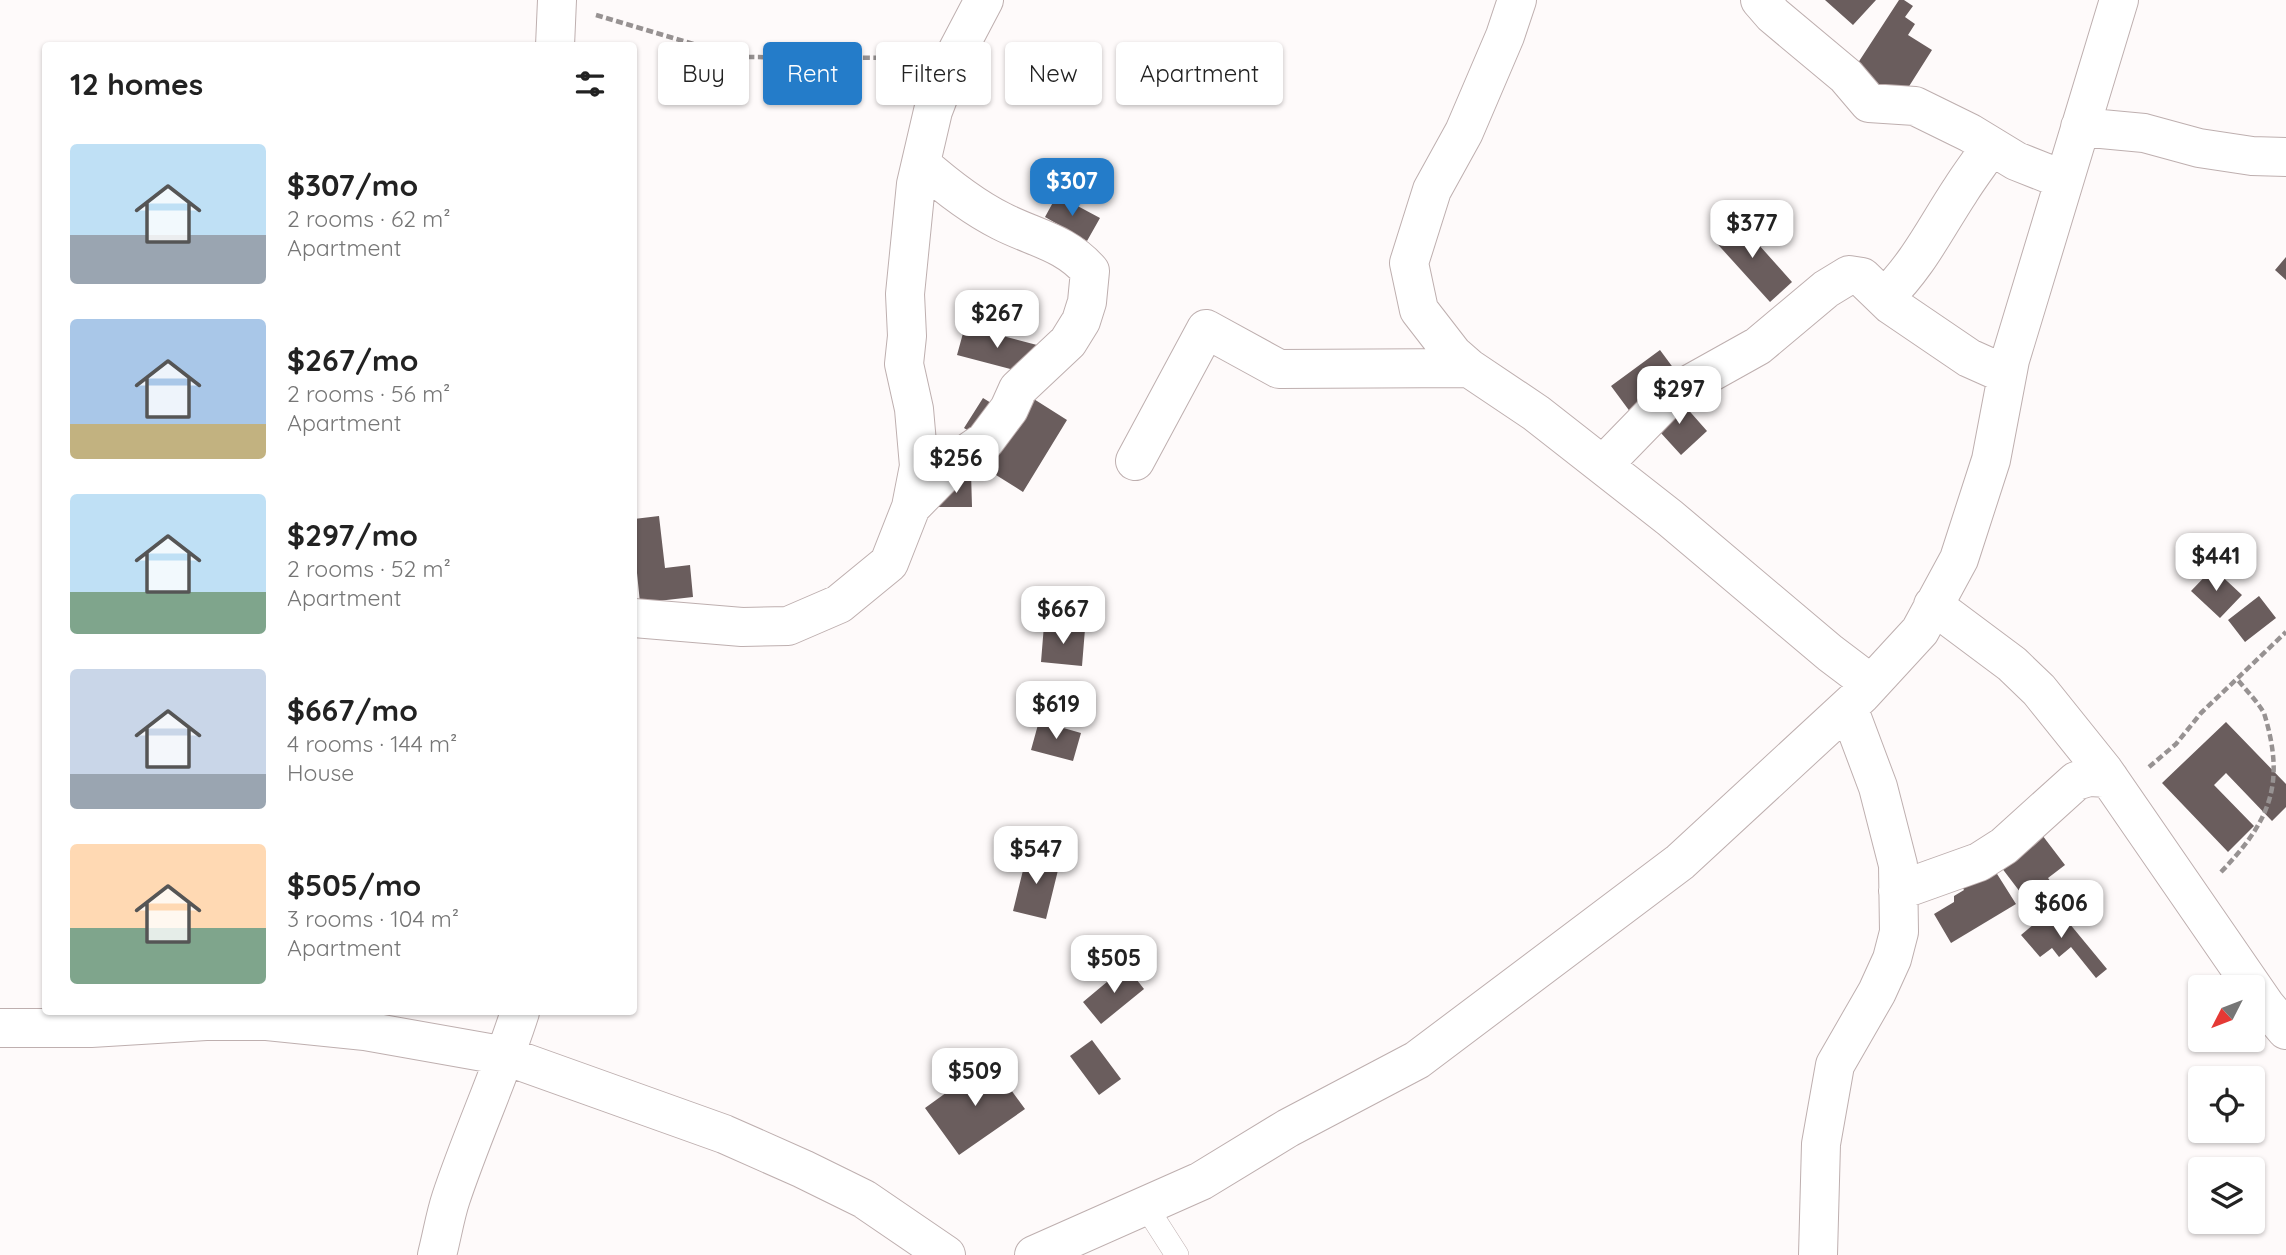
<!DOCTYPE html>
<html lang="en">
<head>
<meta charset="utf-8">
<style>
	body { margin:0; font-family:Quicksand,sans-serif; background:#f6f6f6; color:#222; height:100vh; display:flex; flex-direction:column; font-size:26px; white-space:nowrap }
	* { box-sizing:border-box; margin:0 }
	p { font-size:23px; color:#767676 }
	.icon { flex:none; width:38px; height:38px; fill:none; stroke:currentColor; stroke-width:2; stroke-linecap:round; stroke-linejoin:round }
	.map { position:relative; flex:1; overflow:hidden }
	.drawer { position:absolute; left:42px; top:42px; width:595px; height:973px; display:flex; flex-direction:column; background:#fff; border-radius:7px; box-shadow:0 2px 5px #0004 }
	.drawer>* { flex:none }
	.guide { position:absolute; left:658px; top:42px; width:665px; height:63px; display:flex; gap:14px }
	.needle { width:46px; rotate:228deg }
	.tools { position:absolute; left:2188px; top:975px; display:grid; gap:14px }
	.tools a { display:grid; place-items:center; width:77px; height:77px; border-radius:7px; background:#fff; box-shadow:0 2px 5px #0004; font-size:35px }
	.price { position:absolute; translate:-50% -60px; padding:0 16px; border-radius:14px; background:#fff; color:#222; font-size:23px; line-height:46px; filter:drop-shadow(0 2px 4px #0008) }
	.price::after { content:''; position:absolute; left:50%; top:42px; width:21px; height:16px; margin-left:-10px; background:inherit; clip-path:polygon(0 0,100% 0,50% 100%) }
	.price.on { background:#247cc9; color:#fff }
	ul { padding:0; list-style:none }
	li { display:flex; align-items:center; gap:21px; height:175px; padding:0 28px }
	li span { display:grid; place-items:center; flex:none; width:196px; height:140px; border-radius:7px; color:#555 }
	li>.icon { margin-inline-start:auto }
	span .icon { width:84px; height:84px; fill:#fffc; stroke-width:1 }
	li b { font-size:30px }
	h2 { display:flex; justify-content:space-between; align-items:center; height:84px; padding:0 28px; font-size:30px }
	.pill { padding:0 24px; border-radius:7px; background:#fff; box-shadow:0 2px 5px #0004; font-size:24px; line-height:63px }
	.pill.on { background:#247cc9; color:#fff }
	.map>svg:first-child { display:block }
</style>
</head>
<body>
<div class="map">
<svg width="2286" height="1255" viewBox="0 0 2286 1255">
	<rect width="100%" height="100%" fill="#fefafa"/>
	<path fill="#6a5d5d" d="M 1825,0 L 1876,0 L 1853,25 Z
		M 1899,0 L 1904,0 L 1913,6 L 1905,17 L 1915,24 L 1908,35 L 1932,50 L 1901,99 L 1854,69 Z
		M 1057,195 L 1100,218 L 1087,241 L 1045,217 Z
		M 1734,217 L 1792,282 L 1770,302 L 1712,238 Z
		M 2286,257 L 2286,280 L 2275,270 Z
		M 965,326 L 1037,345 L 1030,374 L 957,355 Z
		M 1660,350 L 1680,377 L 1631,413 L 1611,386 Z
		M 1018,389 L 1067,420 L 1023,492 L 972,460 L 985,441 L 964,428 L 983,398 L 1004,411 Z
		M 1677,397 L 1707,431 L 1681,455 L 1650,421 Z
		M 971,472 L 972,507 L 926,507 Z
		M 659,516 L 665,568 L 690,565 L 693,597 L 640,603 L 634,543 L 634,519 Z
		M 2213,568 L 2242,595 L 2220,618 L 2191,591 Z
		M 2259,596 L 2276,618 L 2245,642 L 2228,620 Z
		M 1044,625 L 1085,629 L 1082,666 L 1041,662 Z
		M 1039,721 L 1081,733 L 1073,761 L 1031,750 Z
		M 2226,722 L 2286,784 L 2286,807 L 2272,821 L 2226,773 L 2214,785 L 2254,826 L 2228,852 L 2162,783 Z
		M 2036,827 L 2065,865 L 2048,878 L 2057,890 L 2033,909 L 1995,859 Z
		M 1027,854 L 1060,862 L 1046,919 L 1013,911 Z
		M 1987,858 L 2016,904 L 1951,943 L 1934,914 L 1954,902 L 1954,896 L 1964,890 L 1957,877 Z
		M 2055,906 L 2107,969 L 2096,978 L 2071,947 L 2059,957 L 2052,948 L 2040,957 L 2021,935 Z
		M 1126,966 L 1144,989 L 1101,1024 L 1083,1002 Z
		M 1092,1040 L 1121,1079 L 1099,1095 L 1070,1056 Z
		M 990,1061 L 1025,1109 L 959,1155 L 925,1108 Z"/>
	<g fill="none" stroke-linecap="round" stroke-linejoin="round">
		<defs>
			<path id="lane" d="M 1145,1205 L 1177,1255"/>
			<path id="street" d="M 1517,0 L 1505,36 L 1464,132 L 1432,190 L 1409,263 L 1419,310 L 1453,354 L 1469,368 L 1536,413 L 1670,518 L 1830,653 L 1871,684
				M 1760,0 L 1773,15 L 1846,76 L 1869,103 L 1915,106 L 1970,133 L 2016,161 L 2064,180
				M 555,46 L 557,0
				M 2080,127 L 2144,133 L 2199,148 L 2252,156 L 2286,157
				M 1885,297 C 1918,265 1935,229 1960,191 C 1970,175 1981,161 1991,146
				M 1135,461 L 1206,329 L 1279,369 L 1469,368
				M 1603,465 L 1672,394 L 1758,346 L 1826,289 L 1849,275 L 1862,277 L 1891,305 L 1969,358 L 2007,375
				M 911,507 L 956,461 L 985,441 L 1009,409 L 1018,389 L 1068,342 L 1081,321 L 1087,302 L 1090,271 C 1065,242 1034,238 1001,221 C 971,206 946,186 921,164
				M 1933,605 L 2012,664 L 2039,690 L 2104,771 L 2266,1006 L 2286,1030
				M 634,618 L 742,627 L 788,626 L 839,604 L 889,563 L 911,507 L 919,466 L 914,409 L 904,364 L 907,336 L 905,294 L 916,184 L 933,111 L 953,59 L 984,0
				M 1898,891 L 1979,862 L 2004,846 L 2076,781 L 2089,777 L 2109,778
				M 0,1028 L 91,1028 L 206,1021 L 267,1021 L 365,1031 L 506,1056 L 724,1134 L 803,1169 L 864,1199 L 946,1255
				M 437,1255 C 442,1236 445,1216 451,1198 C 472,1135 500,1075 520,1012
				M 1034,1255 L 1201,1181 L 1288,1128 L 1417,1060 L 1680,862 L 1862,694 L 1920,631 L 1959,559 L 1991,460 L 2010,360 L 2119,0
				M 1818,1255 L 1821,1144 L 1835,1065 L 1877,992 L 1892,959 L 1899,932 L 1898,865 L 1878,787 L 1848,707"/>
		</defs>
		<use href="#lane" stroke="#beafaf" stroke-width="24"/>
		<use href="#street" stroke="#beafaf" stroke-width="40"/>
		<path stroke="#979292" stroke-width="4.5" stroke-dasharray="7 3.5" stroke-linecap="butt" d="M 596,15 L 737,57 L 913,58
			M 2149,767 L 2176,744 L 2201,713 L 2286,632
			M 2221,872 C 2270,821 2286,784 2264,713 C 2257,701 2246,690 2237,679"/>
		<use href="#lane" stroke="#fff" stroke-width="23"/>
		<use href="#street" stroke="#fff" stroke-width="38"/>
	</g>
</svg>
<div class="tools">
<a><svg class="needle" viewBox="-14 -14 28 28"><path d="M0-13l5 13h-10z" fill="#e53935"/><path d="M0 13l5-13h-10z" fill="#767676"/></svg></a>
<a><svg class="icon" aria-label="locate" viewBox="0 0 24 24"><circle cx="12" cy="12" r="6"/><path d="M12 2v4M12 18v4M2 12h4M18 12h4"/></svg></a>
<a><svg class="icon" aria-label="layers" viewBox="0 0 24 24"><path d="M12 4l9 5-9 5-9-5zM3 14l9 5 9-5"/></svg></a>
</div>
<b class="price on" style="left:1072px;top:218px">$307</b>
<b class="price" style="left:1752px;top:260px">$377</b>
<b class="price" style="left:997px;top:350px">$267</b>
<b class="price" style="left:1679px;top:426px">$297</b>
<b class="price" style="left:956px;top:495px">$256</b>
<b class="price" style="left:2216px;top:593px">$441</b>
<b class="price" style="left:1063px;top:646px">$667</b>
<b class="price" style="left:1056px;top:741px">$619</b>
<b class="price" style="left:1036px;top:886px">$547</b>
<b class="price" style="left:2061px;top:940px">$606</b>
<b class="price" style="left:1114px;top:995px">$505</b>
<b class="price" style="left:975px;top:1108px">$509</b>
<div class="guide">
<a class="pill">Buy</a>
<a class="pill on">Rent</a>
<a class="pill">Filters</a>
<a class="pill">New</a>
<a class="pill">Apartment</a>
</div>
<section class="drawer">
<h2>12 homes<svg class="icon" aria-label="filters" viewBox="0 0 24 24"><path d="M4 7h16M4 17h16"/><circle cx="9" cy="7" r="2"/><circle cx="15" cy="17" r="2"/></svg></h2>
<ul>
<li><span style="background:linear-gradient(#bfe0f5 65%,#9aa5b1 0)"><svg class="icon" aria-label="home" viewBox="0 0 24 24"><path d="M3 11l9-7 9 7M6 9v11h12V9"/></svg></span><div><b>$307/mo</b><p>2 rooms · 62 m²</p><p>Apartment</p></div></li>
<li><span style="background:linear-gradient(#a9c7e8 75%,#c2b280 0)"><svg class="icon" aria-label="home" viewBox="0 0 24 24"><path d="M3 11l9-7 9 7M6 9v11h12V9"/></svg></span><div><b>$267/mo</b><p>2 rooms · 56 m²</p><p>Apartment</p></div></li>
<li><span style="background:linear-gradient(#bfe0f5 70%,#7fa58c 0)"><svg class="icon" aria-label="home" viewBox="0 0 24 24"><path d="M3 11l9-7 9 7M6 9v11h12V9"/></svg></span><div><b>$297/mo</b><p>2 rooms · 52 m²</p><p>Apartment</p></div></li>
<li><span style="background:linear-gradient(#c9d6e8 75%,#9aa5b1 0)"><svg class="icon" aria-label="home" viewBox="0 0 24 24"><path d="M3 11l9-7 9 7M6 9v11h12V9"/></svg></span><div><b>$667/mo</b><p>4 rooms · 144 m²</p><p>House</p></div></li>
<li><span style="background:linear-gradient(#ffd9b3 60%,#7fa58c 0)"><svg class="icon" aria-label="home" viewBox="0 0 24 24"><path d="M3 11l9-7 9 7M6 9v11h12V9"/></svg></span><div><b>$505/mo</b><p>3 rooms · 104 m²</p><p>Apartment</p></div></li>
</ul>
</section>
</div>
</body>
</html>
